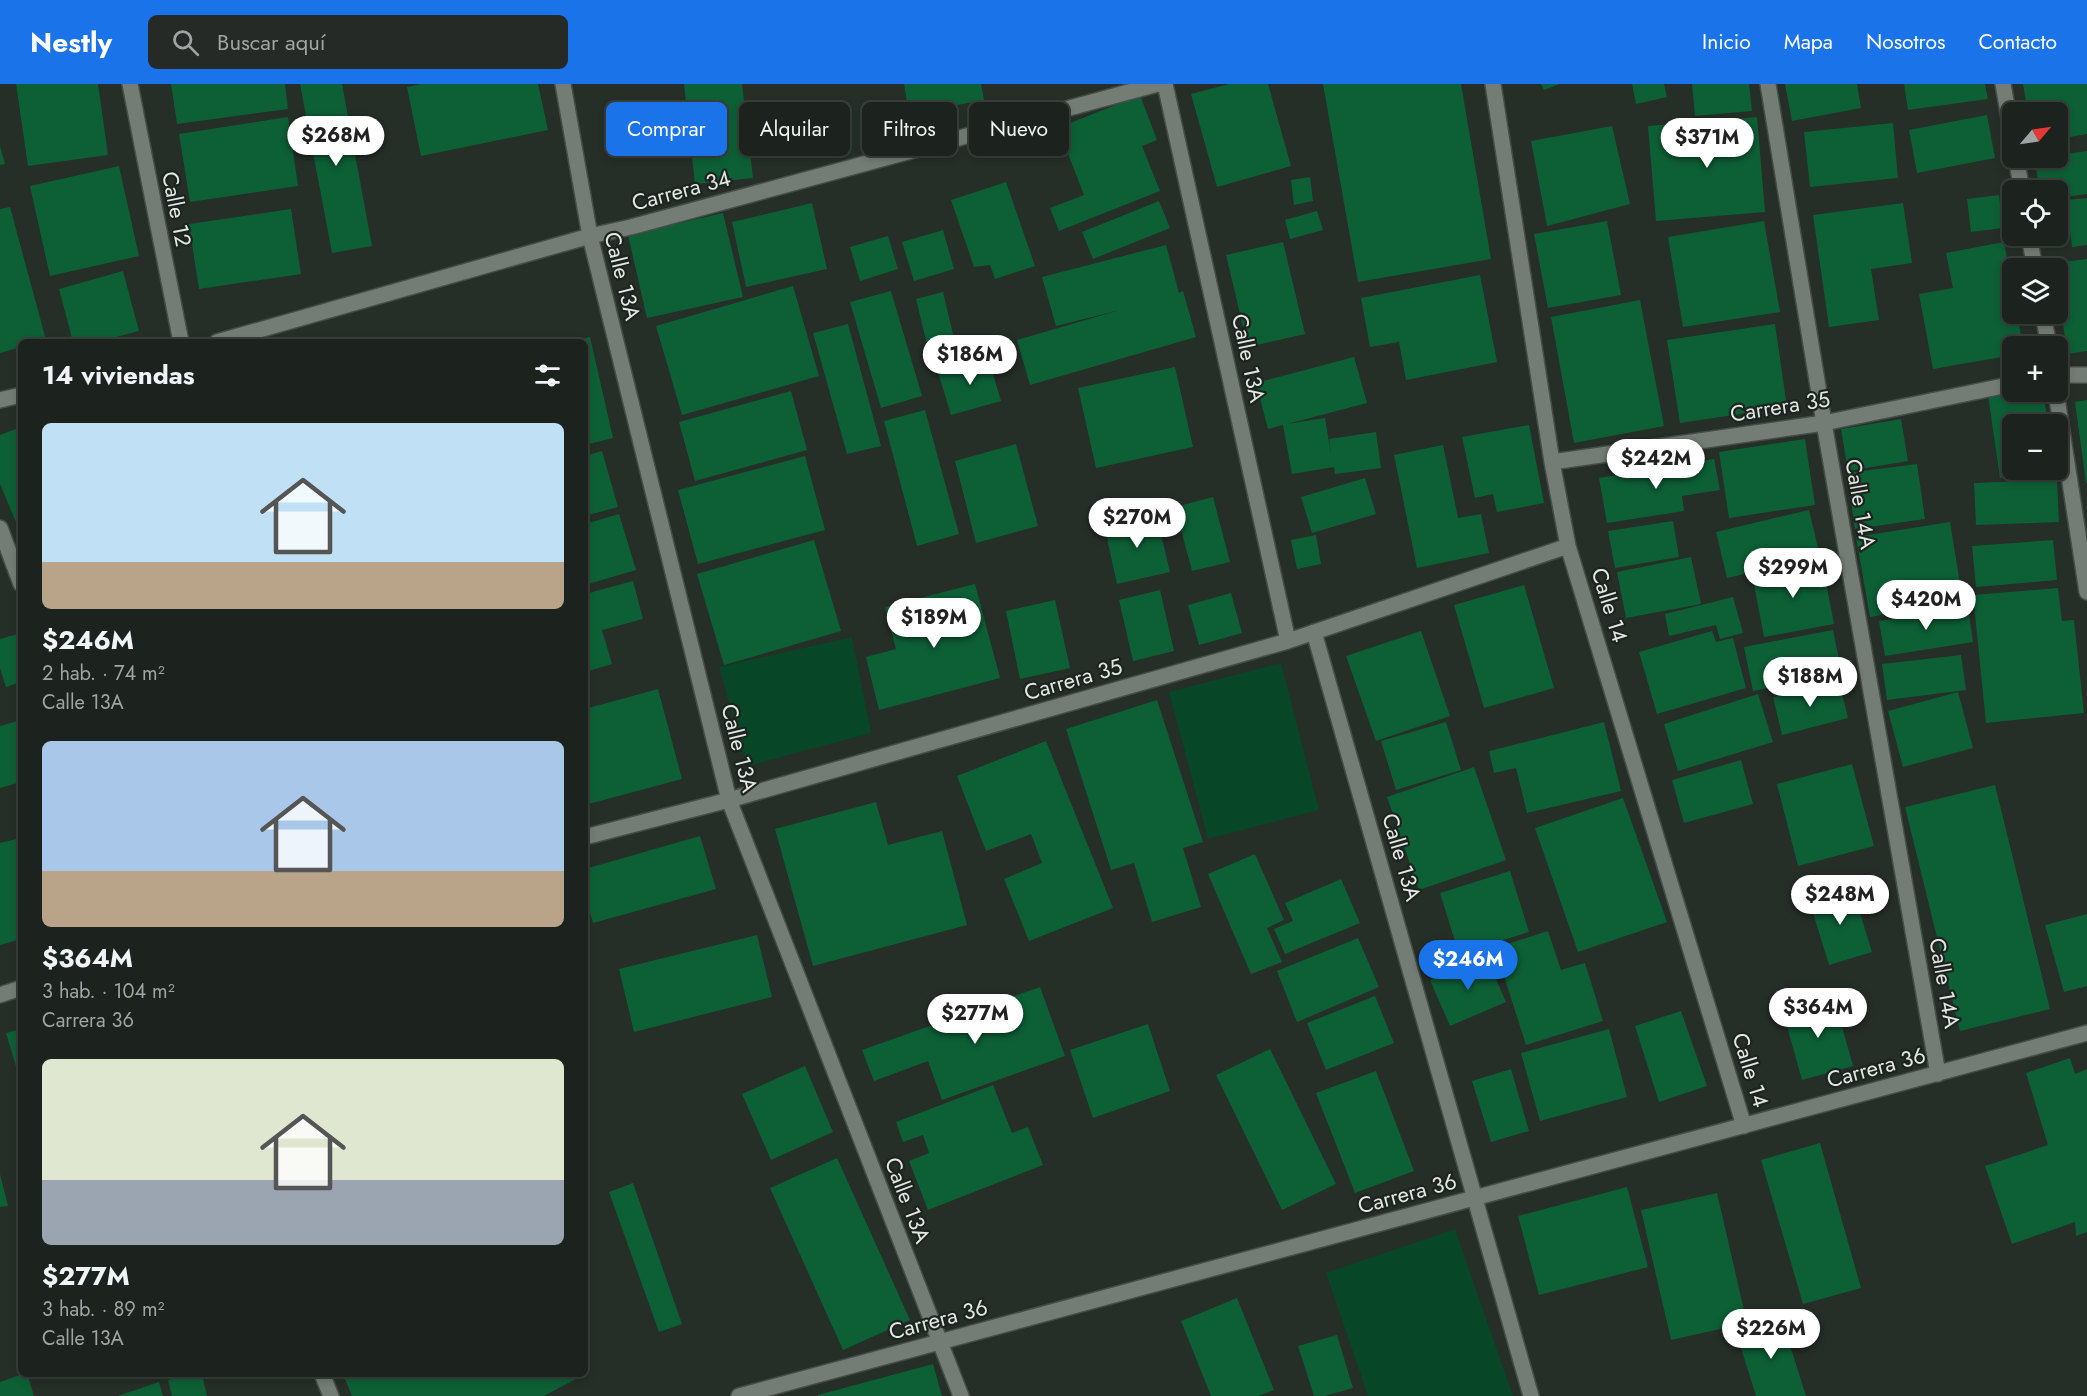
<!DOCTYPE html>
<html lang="es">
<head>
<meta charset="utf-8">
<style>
	body { margin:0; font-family:Jost,sans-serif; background:#252a27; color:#f1f3f6; height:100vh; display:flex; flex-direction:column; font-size:22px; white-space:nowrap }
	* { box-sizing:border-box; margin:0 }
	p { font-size:20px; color:#a0a4a4 }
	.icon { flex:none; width:33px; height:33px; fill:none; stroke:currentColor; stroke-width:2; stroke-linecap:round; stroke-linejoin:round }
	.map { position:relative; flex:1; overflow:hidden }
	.side { position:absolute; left:18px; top:255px; width:570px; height:1038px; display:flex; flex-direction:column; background:#1c221e; border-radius:9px; box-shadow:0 3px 9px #0003,0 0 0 2px #3a3f3c }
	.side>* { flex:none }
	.hud { position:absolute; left:606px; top:18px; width:570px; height:54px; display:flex; gap:12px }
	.needle { width:39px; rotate:61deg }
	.controls { position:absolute; left:2002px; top:18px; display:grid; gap:12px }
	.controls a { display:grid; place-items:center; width:66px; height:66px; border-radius:9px; background:#1c221e; box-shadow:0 3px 9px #0003,0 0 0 2px #3a3f3c; font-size:30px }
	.price { position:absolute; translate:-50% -51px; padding:0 14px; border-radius:21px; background:#fff; color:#222; font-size:20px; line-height:39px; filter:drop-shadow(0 2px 3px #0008) }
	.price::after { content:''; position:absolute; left:50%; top:36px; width:18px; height:14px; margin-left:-9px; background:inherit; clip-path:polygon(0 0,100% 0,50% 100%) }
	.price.on { background:#1a73e8; color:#fff }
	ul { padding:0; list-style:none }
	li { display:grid; align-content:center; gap:12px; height:318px; padding:0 24px }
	li span { display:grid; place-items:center; height:186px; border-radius:9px; color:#555 }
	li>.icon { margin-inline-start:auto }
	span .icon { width:108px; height:108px; fill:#fffc; stroke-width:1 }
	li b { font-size:26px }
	h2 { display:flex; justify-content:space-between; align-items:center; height:72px; padding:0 24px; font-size:26px }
	.chip { padding:0 21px; border-radius:9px; background:#1c221e; box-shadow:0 3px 9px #0003,0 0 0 2px #3a3f3c; font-size:21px; line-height:54px }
	.chip.on { background:#1a73e8; color:#fff }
	header { display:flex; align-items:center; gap:36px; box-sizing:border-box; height:84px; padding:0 30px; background:#1a73e8; color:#fff }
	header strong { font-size:28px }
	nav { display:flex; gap:33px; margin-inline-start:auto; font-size:21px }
	.search { width:420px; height:54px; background:#252a27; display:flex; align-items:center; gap:15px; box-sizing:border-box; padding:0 21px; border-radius:9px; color:#a0a4a4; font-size:22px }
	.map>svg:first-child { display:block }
</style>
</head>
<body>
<header>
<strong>Nestly</strong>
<div class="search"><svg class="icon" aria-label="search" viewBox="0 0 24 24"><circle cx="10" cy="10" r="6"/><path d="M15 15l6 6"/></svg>Buscar aquí</div>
<nav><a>Inicio</a><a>Mapa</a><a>Nosotros</a><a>Contacto</a></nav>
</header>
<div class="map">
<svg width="2087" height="1312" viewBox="0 0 2087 1312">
	<rect width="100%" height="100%" fill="#262e28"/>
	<path fill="#074626" d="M 852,553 L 871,649 L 747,682 L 719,583 Z
		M 1281,579 L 1319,726 L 1208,755 L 1169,608 Z
		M 1455,1145 L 1513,1312 L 1368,1312 L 1326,1189 Z"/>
	<path fill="#0d5f36" d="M 16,0 L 98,0 L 108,71 L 28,82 Z
		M 171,0 L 285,0 L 288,25 L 177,40 Z
		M 300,0 L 342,0 L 372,162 L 332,169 Z
		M 421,0 L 538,0 L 548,46 L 421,72 L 407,3 Z
		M 684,0 L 742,0 L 753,94 L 695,100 Z
		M 904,0 L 981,0 L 984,16 L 909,30 Z
		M 1229,0 L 1268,0 L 1291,82 L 1217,103 L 1191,10 Z
		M 1323,0 L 1461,0 L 1491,175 L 1358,198 Z
		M 1541,0 L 1560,0 L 1544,6 Z
		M 1632,0 L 1664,0 L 1667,13 L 1636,20 Z
		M 1692,0 L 1749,0 L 1752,27 L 1695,32 Z
		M 1785,0 L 1857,0 L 1861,24 L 1792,37 Z
		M 1904,0 L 1985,0 L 1988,15 L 1908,26 Z
		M 2023,0 L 2087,0 L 2087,50 L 2058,55 L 2058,28 L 2045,28 L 2044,22 L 2027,24 Z
		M 1140,11 L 1157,56 L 1142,62 L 1160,107 L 1059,147 L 1050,124 L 1084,111 L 1058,44 Z
		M 1987,31 L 1995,74 L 1917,89 L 1909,46 Z
		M 288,33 L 298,102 L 190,118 L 179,50 Z
		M 1757,33 L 1765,128 L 1656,137 L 1648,42 Z
		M 1893,39 L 1898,94 L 1810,103 L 1804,48 Z
		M 1612,42 L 1630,120 L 1547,142 L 1531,57 Z
		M 0,62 L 5,80 L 0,81 Z
		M 2087,67 L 2087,110 L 2058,114 L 2058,106 L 2039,106 L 2035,74 L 2058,74 L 2058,71 Z
		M 119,82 L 139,172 L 50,192 L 30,102 Z
		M 1310,93 L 1313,117 L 1294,121 L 1291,96 Z
		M 1006,98 L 1035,182 L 995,195 L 990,181 L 974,183 L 951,116 Z
		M 1999,111 L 2003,144 L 1971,148 L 1967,115 Z
		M 2087,114 L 2087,161 L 2072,163 L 2066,116 Z
		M 1159,117 L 1170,144 L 1093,175 L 1082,148 Z
		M 812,119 L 827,185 L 746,203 L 732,138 Z
		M 1903,119 L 1912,179 L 1871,185 L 1879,236 L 1829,243 L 1813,131 Z
		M 10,123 L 46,256 L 21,258 L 21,263 L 0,269 L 0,125 Z
		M 291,125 L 301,190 L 199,205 L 189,140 Z
		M 1317,127 L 1323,146 L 1290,155 L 1285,136 Z
		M 723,129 L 743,213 L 647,234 L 628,151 Z
		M 1607,137 L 1621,211 L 1548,224 L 1534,150 Z
		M 1764,137 L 1780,228 L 1683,243 L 1668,153 Z
		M 943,146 L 954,185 L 914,197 L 902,158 Z
		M 888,152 L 898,185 L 860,197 L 850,163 Z
		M 1283,158 L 1305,250 L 1248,263 L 1226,171 Z
		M 2004,158 L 2013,207 L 2013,230 L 2017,230 L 2023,262 L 2013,262 L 2013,271 L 1933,285 L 1919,210 L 1953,204 L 1946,169 Z
		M 1166,161 L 1179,209 L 1183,207 L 1196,253 L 1030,301 L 1017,256 L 1120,226 L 1056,242 L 1042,193 Z
		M 2087,175 L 2087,267 L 2067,270 L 2058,200 L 2058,184 L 2056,184 L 2055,179 Z
		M 123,187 L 139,247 L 97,258 L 73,258 L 59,205 Z
		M 1480,191 L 1497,278 L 1406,296 L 1399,258 L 1370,263 L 1361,214 Z
		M 793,202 L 819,292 L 682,331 L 656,242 Z
		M 891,207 L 922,312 L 881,324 L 850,218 Z
		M 943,208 L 958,271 L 931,277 L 916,215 Z
		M 1640,216 L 1664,342 L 1574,359 L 1551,233 Z
		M 848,240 L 881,362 L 847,370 L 813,249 Z
		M 1775,240 L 1787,323 L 1680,339 L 1667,256 Z
		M 590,253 L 613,354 L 585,361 L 585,258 L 573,257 Z
		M 988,273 L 1001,317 L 951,331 L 938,288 Z
		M 1354,273 L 1367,319 L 1287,340 L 1325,334 L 1331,371 L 1329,355 L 1376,348 L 1381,384 L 1335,390 L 1334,383 L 1292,390 L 1283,341 L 1268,345 L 1256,299 Z
		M 1175,283 L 1193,363 L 1096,384 L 1078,304 Z
		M 791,307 L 807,366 L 695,397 L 679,338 Z
		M 2014,308 L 2043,308 L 2048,340 L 2013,340 L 2013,386 L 2050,387 L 2000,394 L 1988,311 Z
		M 2087,316 L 2087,399 L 2086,399 L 2075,318 Z
		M 925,326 L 959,450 L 917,462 L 884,337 Z
		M 1901,335 L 1908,377 L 1848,387 L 1841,345 Z
		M 1529,341 L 1544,419 L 1497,428 L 1493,410 L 1475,414 L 1462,353 Z
		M 21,343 L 21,450 L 0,400 L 0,351 Z
		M 1805,355 L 1815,421 L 1729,434 L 1719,368 Z
		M 1016,360 L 1038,442 L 976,459 L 955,377 Z
		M 1443,361 L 1458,434 L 1481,430 L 1489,469 L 1417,484 L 1394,371 Z
		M 602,367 L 618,423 L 585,432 L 585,372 Z
		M 805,372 L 825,446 L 698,480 L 678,406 Z
		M 1714,375 L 1720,406 L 1682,412 L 1684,427 L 1607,439 L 1599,394 Z
		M 1917,380 L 1925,435 L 1855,445 L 1847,389 Z
		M 1365,394 L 1376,430 L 1312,449 L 1301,413 Z
		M 2057,396 L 2059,438 L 1976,441 L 1974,399 Z
		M 1213,413 L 1230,478 L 1192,487 L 1175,423 Z
		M 1809,426 L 1820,472 L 1727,494 L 1716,448 Z
		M 619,430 L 636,486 L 585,501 L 585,440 Z
		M 1156,430 L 1170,488 L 1117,500 L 1104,441 Z
		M 1673,437 L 1679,473 L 1615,484 L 1608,447 Z
		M 1950,438 L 1963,518 L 1870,533 L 1856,453 Z
		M 1316,451 L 1321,480 L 1297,485 L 1291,456 Z
		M 814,456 L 841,547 L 724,581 L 697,490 Z
		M 2053,456 L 2057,496 L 1976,503 L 1972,462 Z
		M 1691,473 L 1701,520 L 1626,534 L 1617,488 Z
		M 1822,478 L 1834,540 L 1764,553 L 1752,490 Z
		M 633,497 L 643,535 L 602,546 L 612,580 L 585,588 L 585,510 Z
		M 975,500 L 1000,594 L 879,626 L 866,573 L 896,565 L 885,523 Z
		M 1524,501 L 1554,604 L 1484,624 L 1454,521 Z
		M 2058,504 L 2062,537 L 2074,536 L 2084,629 L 1986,639 L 1973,511 Z
		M 1160,506 L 1174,567 L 1133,577 L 1119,516 Z
		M 1231,509 L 1242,549 L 1199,561 L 1188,521 Z
		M 1733,513 L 1743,549 L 1720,555 L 1716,541 L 1669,552 L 1665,530 Z
		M 1055,516 L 1070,584 L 1020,595 L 1006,527 Z
		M 1968,523 L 1973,558 L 1885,572 L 1879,537 Z
		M 1833,546 L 1842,590 L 1753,607 L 1744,563 Z
		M 1421,547 L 1450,632 L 1376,657 L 1346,572 Z
		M 1712,547 L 1716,558 L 1733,554 L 1746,604 L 1657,630 L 1639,568 Z
		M 21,549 L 21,598 L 6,603 L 0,584 L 0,555 Z
		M 1961,571 L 1966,606 L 1887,616 L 1882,580 Z
		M 1839,597 L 1848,634 L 1782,651 L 1773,613 Z
		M 658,605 L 682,695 L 585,721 L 585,625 Z
		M 1958,608 L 1973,664 L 1903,683 L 1888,627 Z
		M 1758,610 L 1773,658 L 1678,687 L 1664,640 Z
		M 1157,616 L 1203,758 L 1183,764 L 1201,823 L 1152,838 L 1134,779 L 1111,786 L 1066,645 Z
		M 21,636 L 21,698 L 0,704 L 0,642 Z
		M 1446,638 L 1461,686 L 1396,706 L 1381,657 Z
		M 1604,638 L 1621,707 L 1527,729 L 1516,684 L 1494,689 L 1489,667 Z
		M 1046,657 L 1113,824 L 1029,857 L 1004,795 L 1042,779 L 1031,750 L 986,767 L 957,692 Z
		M 1741,676 L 1753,720 L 1684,739 L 1672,696 Z
		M 1852,680 L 1874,762 L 1798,782 L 1777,700 Z
		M 1474,683 L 1506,776 L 1419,806 L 1387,713 Z
		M 1995,701 L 2050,925 L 1960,947 L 1905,723 Z
		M 1623,714 L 1667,838 L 1578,868 L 1535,744 Z
		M 876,718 L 888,761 L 942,747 L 967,841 L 813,882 L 775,745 Z
		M 700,752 L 716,805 L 593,839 L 585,813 L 585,785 Z
		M 21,754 L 21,855 L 0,861 L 0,759 Z
		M 1255,770 L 1284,836 L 1267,844 L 1282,878 L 1251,890 L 1208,790 Z
		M 1510,787 L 1529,848 L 1459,870 L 1440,809 Z
		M 1341,795 L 1360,839 L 1285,870 L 1274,845 L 1293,837 L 1285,819 Z
		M 1852,803 L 1872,868 L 1829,881 L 1809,816 Z
		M 2087,830 L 2087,902 L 2064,908 L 2045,841 Z
		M 1548,847 L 1561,886 L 1585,879 L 1603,937 L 1526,961 L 1495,864 Z
		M 757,851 L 772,913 L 634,948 L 619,885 Z
		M 1358,854 L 1379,903 L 1297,938 L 1277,887 Z
		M 1486,872 L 1506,918 L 1450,942 L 1430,896 Z
		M 1040,903 L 1065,972 L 942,1016 L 928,977 L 874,997 L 862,966 Z
		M 1375,912 L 1394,959 L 1326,986 L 1307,939 Z
		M 1834,914 L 1853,982 L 1802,996 L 1783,928 Z
		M 1681,927 L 1707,1002 L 1659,1018 L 1635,942 Z
		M 1148,940 L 1170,1007 L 1093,1034 L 1070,966 Z
		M 21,945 L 21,996 L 20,996 L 6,949 Z
		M 1609,945 L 1627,1013 L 1540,1037 L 1521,969 Z
		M 1270,965 L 1336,1100 L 1282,1126 L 1216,991 Z
		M 2070,974 L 2075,990 L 2087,985 L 2087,1148 L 2076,1152 L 2075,1138 L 2012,1160 L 1985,1082 L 2048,1061 L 2026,989 Z
		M 805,982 L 833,1048 L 771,1076 L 742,1010 Z
		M 1511,985 L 1529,1047 L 1491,1058 L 1472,997 Z
		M 1376,987 L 1414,1087 L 1355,1109 L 1316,1009 Z
		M 993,1001 L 1012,1049 L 1028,1043 L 1043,1081 L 928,1126 L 909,1077 L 929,1069 L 923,1051 L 903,1058 L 896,1038 Z
		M 1820,1059 L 1861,1204 L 1803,1220 L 1761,1076 Z
		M 837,1074 L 910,1236 L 843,1266 L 770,1104 Z
		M 0,1090 L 8,1122 L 0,1123 Z
		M 633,1099 L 682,1240 L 659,1248 L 609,1108 Z
		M 1627,1103 L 1648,1183 L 1539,1211 L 1518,1132 Z
		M 1717,1109 L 1747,1239 L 1671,1256 L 1641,1126 Z
		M 1237,1214 L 1274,1306 L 1258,1312 L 1211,1312 L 1181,1237 Z
		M 1781,1233 L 1806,1312 L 1756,1312 L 1736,1248 Z
		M 1337,1251 L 1353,1304 L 1325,1312 L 1314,1312 L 1298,1262 Z
		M 933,1280 L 942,1312 L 818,1312 L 818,1311 Z
		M 23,1290 L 27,1290 L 34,1312 L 0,1312 L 0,1298 Z
		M 191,1290 L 202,1290 L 207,1312 L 172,1312 L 168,1296 Z
		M 343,1290 L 585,1290 L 544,1312 L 352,1312 Z
		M 159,1298 L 163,1312 L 118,1312 Z"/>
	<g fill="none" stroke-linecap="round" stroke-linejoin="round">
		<defs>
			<path id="minor" d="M 130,0 L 181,258
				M 1165,0 L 1288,557
				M 1493,0 L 1552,378 L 1568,462 L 1744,1042
				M 1768,0 L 1824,339 L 1938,990
				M 2003,0 L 2013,57
				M 2016,74 L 2022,106
				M 2029,152 L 2035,184
				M 2043,230 L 2049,262
				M 217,258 L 590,152 L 631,143 L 1158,0
				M 2058,291 L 2087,291
				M 2056,308 L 2087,508
				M 0,316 L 21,311
				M 1552,378 L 1824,339 L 2013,300
				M 0,444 L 21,500
				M 1314,548 L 1531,1312
				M 585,753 L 729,716 L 1288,557 L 1568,462
				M 0,911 L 21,904
				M 322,1290 L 331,1312
				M 739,1312 L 2087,949"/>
			<path id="tertiary" d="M 563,0 L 590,152 L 729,716 L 961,1312"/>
		</defs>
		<use href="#minor" stroke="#464c48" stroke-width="18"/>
		<use href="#tertiary" stroke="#464c48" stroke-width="18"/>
		<use href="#minor" stroke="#747c76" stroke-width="15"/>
		<use href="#tertiary" stroke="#747c76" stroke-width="15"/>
	</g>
	<g text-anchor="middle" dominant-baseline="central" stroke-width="4.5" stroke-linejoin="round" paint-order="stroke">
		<g font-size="22" fill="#e2e7e3" stroke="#1d241f">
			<text transform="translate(681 106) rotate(-15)">Carrera 34</text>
			<text transform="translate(177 125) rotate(79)">Calle 12</text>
			<text transform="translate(623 192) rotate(76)">Calle 13A</text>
			<text transform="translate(1249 274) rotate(78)">Calle 13A</text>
			<text transform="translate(1780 322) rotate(-9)">Carrera 35</text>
			<text transform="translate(1861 420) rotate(80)">Calle 14A</text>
			<text transform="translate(1610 521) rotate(73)">Calle 14</text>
			<text transform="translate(1073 595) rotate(-16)">Carrera 35</text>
			<text transform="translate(740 664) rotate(76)">Calle 13A</text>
			<text transform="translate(1402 773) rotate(74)">Calle 13A</text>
			<text transform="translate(1945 899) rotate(80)">Calle 14A</text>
			<text transform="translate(1876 983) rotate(-15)">Carrera 36</text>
			<text transform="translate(1751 986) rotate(73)">Calle 14</text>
			<text transform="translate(1407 1109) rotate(-15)">Carrera 36</text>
			<text transform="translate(908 1116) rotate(69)">Calle 13A</text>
			<text transform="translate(938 1235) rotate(-15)">Carrera 36</text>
		</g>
	</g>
</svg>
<div class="controls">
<a><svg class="needle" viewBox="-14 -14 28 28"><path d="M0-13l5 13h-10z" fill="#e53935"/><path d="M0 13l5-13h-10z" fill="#a0a4a4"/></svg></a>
<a><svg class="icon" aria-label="locate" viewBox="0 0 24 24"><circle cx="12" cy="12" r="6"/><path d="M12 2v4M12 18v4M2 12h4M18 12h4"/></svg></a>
<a><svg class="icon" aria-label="layers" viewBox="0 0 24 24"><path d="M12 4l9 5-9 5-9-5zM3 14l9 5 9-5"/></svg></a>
<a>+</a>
<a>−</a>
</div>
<b class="price" style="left:336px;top:83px">$268M</b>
<b class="price" style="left:1707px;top:85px">$371M</b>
<b class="price" style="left:970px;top:302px">$186M</b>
<b class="price" style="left:1656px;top:406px">$242M</b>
<b class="price" style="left:1137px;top:465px">$270M</b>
<b class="price" style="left:1793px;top:515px">$299M</b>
<b class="price" style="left:1926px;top:547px">$420M</b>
<b class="price" style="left:934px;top:565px">$189M</b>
<b class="price" style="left:1810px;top:624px">$188M</b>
<b class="price" style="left:1840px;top:842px">$248M</b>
<b class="price on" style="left:1468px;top:907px">$246M</b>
<b class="price" style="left:1818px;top:955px">$364M</b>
<b class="price" style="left:975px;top:961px">$277M</b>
<b class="price" style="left:1771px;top:1276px">$226M</b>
<div class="hud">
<a class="chip on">Comprar</a>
<a class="chip">Alquilar</a>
<a class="chip">Filtros</a>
<a class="chip">Nuevo</a>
</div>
<section class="side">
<h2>14 viviendas<svg class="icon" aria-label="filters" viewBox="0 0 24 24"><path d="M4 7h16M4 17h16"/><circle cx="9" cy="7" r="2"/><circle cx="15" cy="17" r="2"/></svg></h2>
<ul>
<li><span style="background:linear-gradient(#bfe0f5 75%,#b9a48a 0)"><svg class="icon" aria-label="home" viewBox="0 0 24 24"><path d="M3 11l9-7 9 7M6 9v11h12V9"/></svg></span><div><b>$246M</b><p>2 hab. · 74 m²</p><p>Calle 13A</p></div></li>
<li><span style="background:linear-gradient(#a9c7e8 70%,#b9a48a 0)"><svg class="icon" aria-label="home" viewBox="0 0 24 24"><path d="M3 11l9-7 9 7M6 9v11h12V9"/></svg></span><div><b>$364M</b><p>3 hab. · 104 m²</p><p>Carrera 36</p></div></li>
<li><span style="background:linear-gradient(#dfe7d0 65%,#9aa5b1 0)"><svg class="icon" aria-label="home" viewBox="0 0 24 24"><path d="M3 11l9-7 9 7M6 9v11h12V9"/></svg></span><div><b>$277M</b><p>3 hab. · 89 m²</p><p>Calle 13A</p></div></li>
</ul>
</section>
</div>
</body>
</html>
